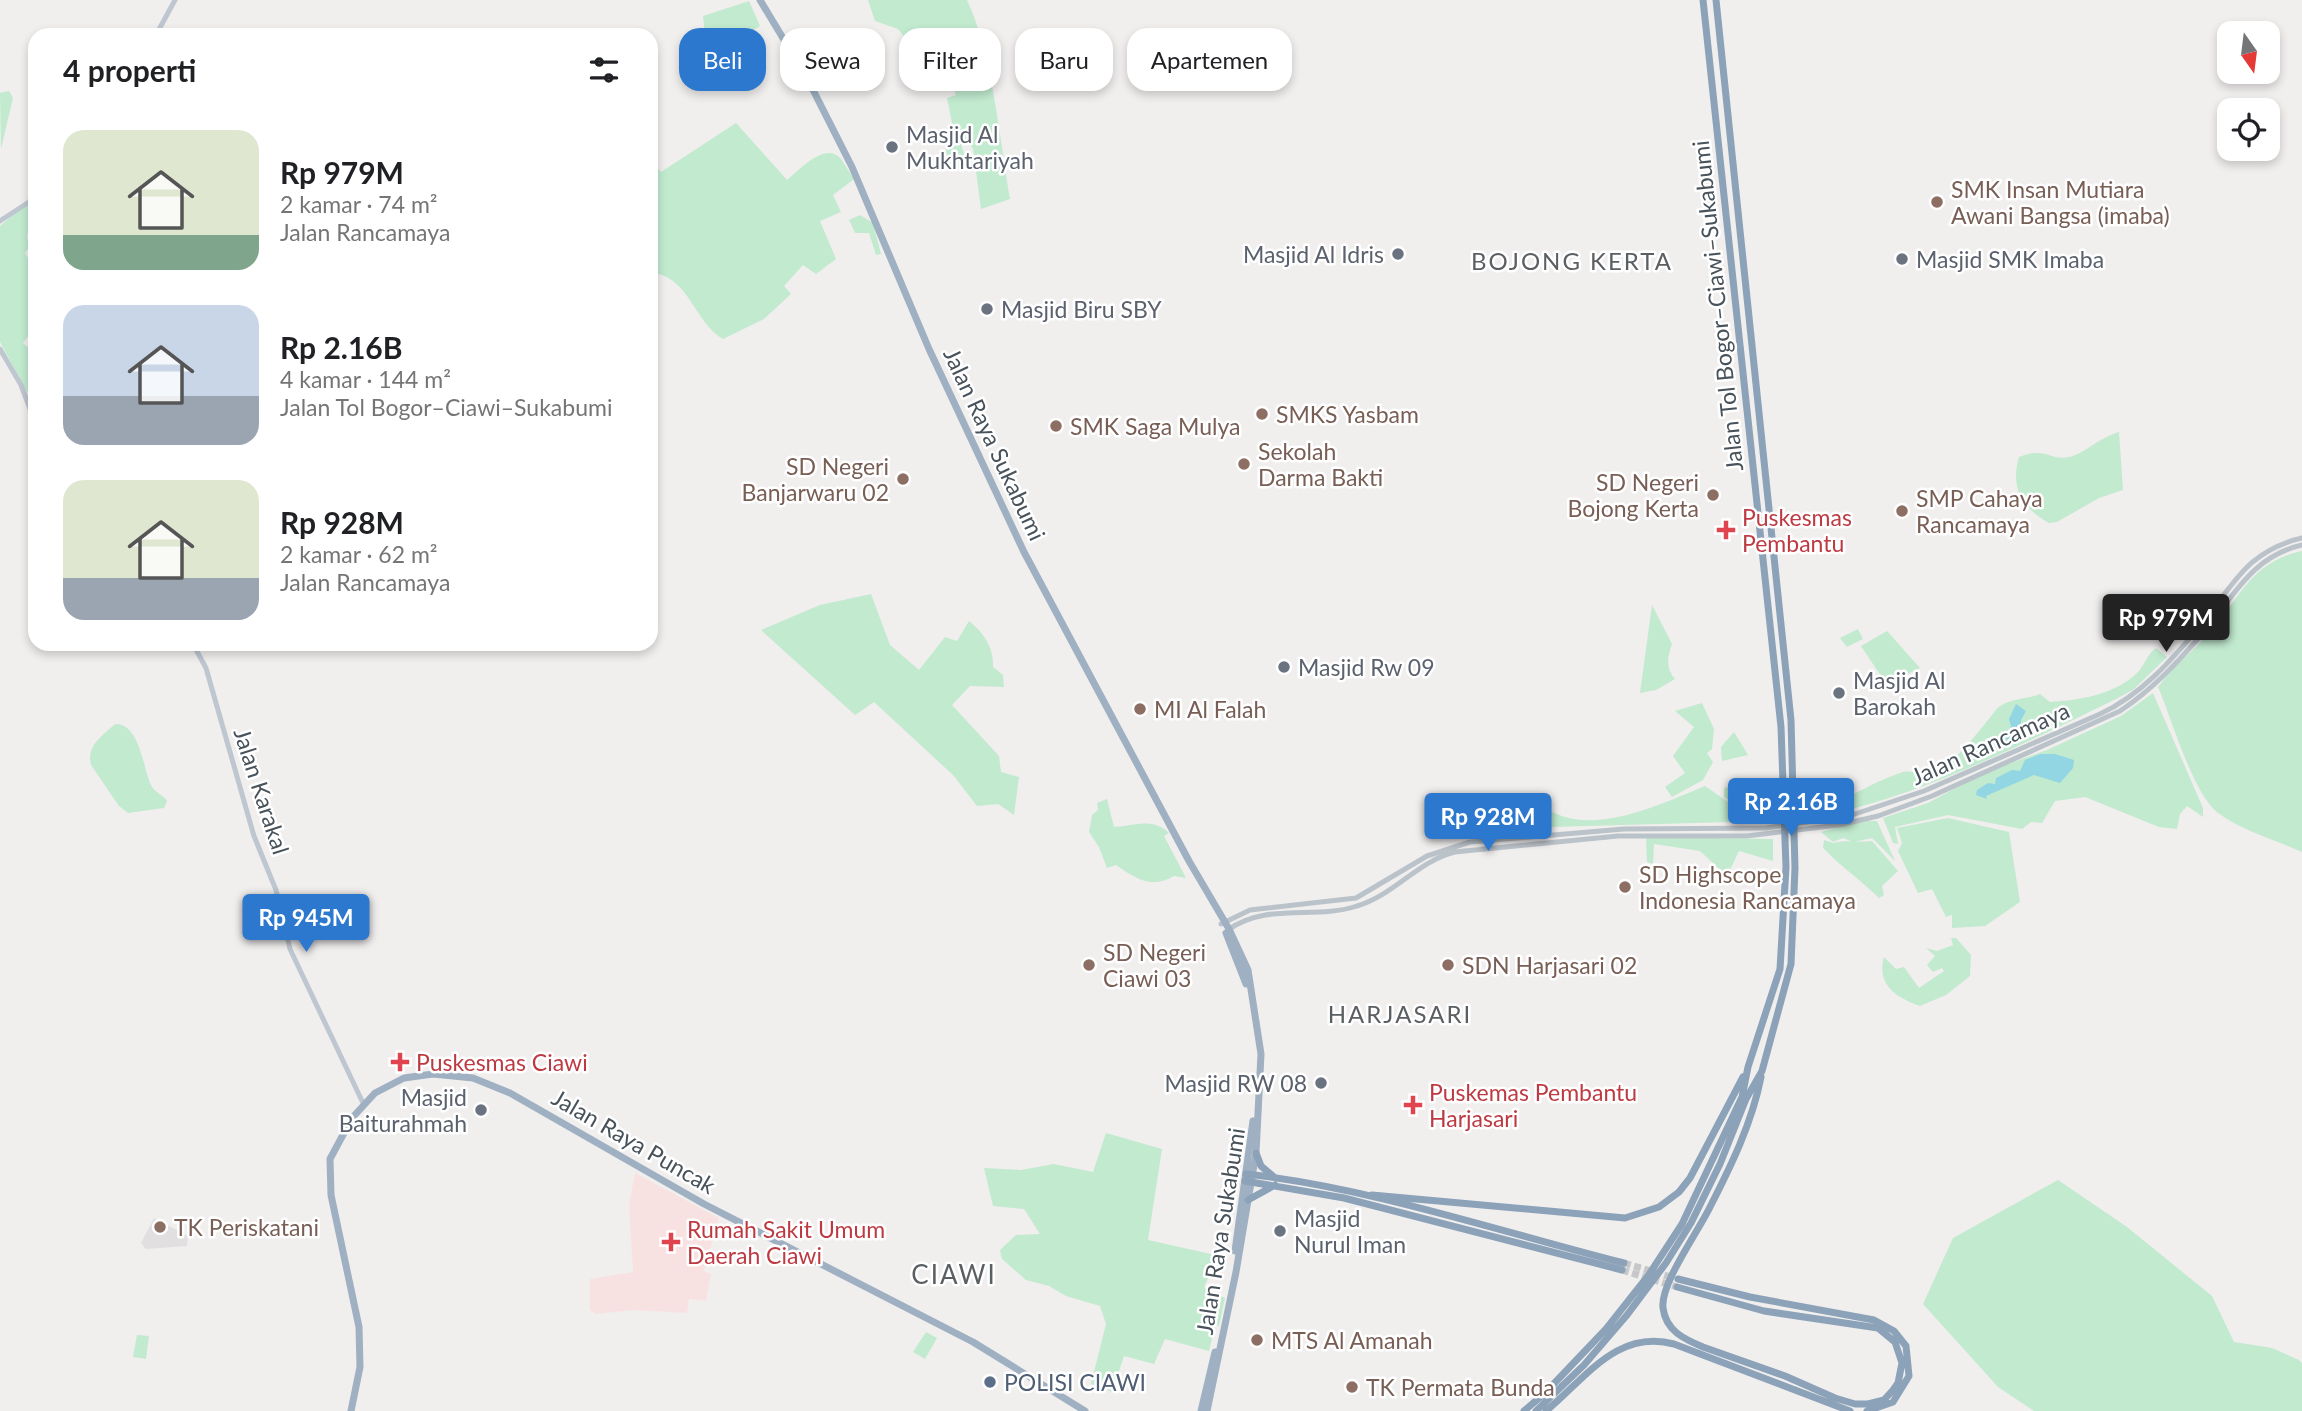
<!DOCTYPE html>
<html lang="id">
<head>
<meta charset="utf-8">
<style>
	body { margin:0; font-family:Lato,sans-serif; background:#f2f2f2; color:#202124; height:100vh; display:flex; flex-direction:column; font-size:26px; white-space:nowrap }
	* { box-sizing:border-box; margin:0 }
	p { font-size:23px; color:#757577 }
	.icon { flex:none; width:38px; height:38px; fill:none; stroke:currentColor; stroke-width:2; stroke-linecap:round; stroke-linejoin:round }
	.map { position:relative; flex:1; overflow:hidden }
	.details { position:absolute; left:28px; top:28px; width:630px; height:623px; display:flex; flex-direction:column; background:#fff; border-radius:21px; box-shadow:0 4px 10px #0003 }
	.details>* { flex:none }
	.banner { position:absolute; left:679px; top:28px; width:665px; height:63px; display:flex; gap:14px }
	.needle { width:46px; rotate:166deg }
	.fabs { position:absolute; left:2217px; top:21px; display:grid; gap:14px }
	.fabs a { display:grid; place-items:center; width:63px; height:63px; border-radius:14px; background:#fff; box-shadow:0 4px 10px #0003; font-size:35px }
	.price { position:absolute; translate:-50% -60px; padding:0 16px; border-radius:7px; background:#2b78ce; color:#fff; font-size:23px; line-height:46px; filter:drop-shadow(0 2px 4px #0008) }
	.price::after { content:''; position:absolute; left:50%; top:42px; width:21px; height:16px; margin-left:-10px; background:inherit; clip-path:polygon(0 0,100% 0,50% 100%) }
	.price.current { background:#222; color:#fff }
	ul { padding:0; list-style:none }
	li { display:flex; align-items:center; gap:21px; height:175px; padding:0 35px }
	li span { display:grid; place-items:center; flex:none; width:196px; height:140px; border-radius:21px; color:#555 }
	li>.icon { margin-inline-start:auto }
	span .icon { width:84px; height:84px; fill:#fffc; stroke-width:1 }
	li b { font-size:30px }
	h2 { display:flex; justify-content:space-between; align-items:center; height:84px; padding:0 35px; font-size:30px }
	.chip { padding:0 24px; border-radius:21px; background:#fff; box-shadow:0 4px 10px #0003; font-size:24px; line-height:63px }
	.chip.current { background:#2b78ce; color:#fff }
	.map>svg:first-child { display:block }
</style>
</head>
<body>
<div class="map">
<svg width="2302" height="1411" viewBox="0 0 2302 1411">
	<rect width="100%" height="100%" fill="#f1eeee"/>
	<path fill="#e1dfdf" d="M 154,1218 L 188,1236 L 187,1246 L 146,1249 L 141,1243 Z"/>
	<path fill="#f8e2e1" d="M 635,1173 L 719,1218 L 704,1271 L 711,1274 L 706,1301 L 689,1299 L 687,1313 L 634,1310 L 596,1314 L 590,1310 L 590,1279 L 633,1272 L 629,1206 Z"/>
	<path fill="#c1eacf" d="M 868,0 L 967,0 C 992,53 1000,140 1010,199 L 981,209 L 973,148 L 954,133 L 947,98 L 956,95 L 941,55 L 951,53 L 955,38 L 950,29 L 922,32 L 919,37 L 907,40 L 898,29 L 875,21 Z
		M 749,1 L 760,26 C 748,35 719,40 705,34 L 703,16 Z
		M 9,91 L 13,98 L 1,149 L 0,93 Z
		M 736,123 L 787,180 C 798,171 823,144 838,156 C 844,161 849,173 854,179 L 833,195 L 841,212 L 820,221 L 836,259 L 816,274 L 803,265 L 784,286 L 791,294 L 764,319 L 723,339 C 695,323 689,278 654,273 L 651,263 L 651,160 L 661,172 Z
		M 960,141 L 968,167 L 948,170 L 943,151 Z
		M 28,196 L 31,200 L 35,198 L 35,230 L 29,228 L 27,237 L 30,246 L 25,253 L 28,259 L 35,254 L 35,335 L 29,335 L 23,343 L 35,354 L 35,376 L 29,377 L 35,383 L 35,407 L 0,342 L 0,226 L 27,203 Z
		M 860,215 L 873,223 L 881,254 L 876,255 L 869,233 L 855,233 L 849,220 Z
		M 2119,432 L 2123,490 L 2099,498 L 2057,522 L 2049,523 C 2022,508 2010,488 2019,457 C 2047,446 2049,461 2069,457 C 2086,453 2098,438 2119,432 Z
		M 2302,551 L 2302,852 C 2274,839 2244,832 2218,813 C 2193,794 2172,719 2158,687 C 2173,666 2194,651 2211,631 C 2241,596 2251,562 2302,551 Z
		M 871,594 L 890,645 L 919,670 L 945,637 L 957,641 L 969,621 C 984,633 994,648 993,667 L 1003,675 L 1004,687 L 970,686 L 952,705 L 999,756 L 1001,772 L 1019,777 L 1014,815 L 998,804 L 977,806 L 953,775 L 874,702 L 855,715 L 761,630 L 820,605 Z
		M 1652,605 L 1672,644 C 1667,658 1666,668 1675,679 L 1656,690 L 1640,693 Z
		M 1858,629 L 1863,639 L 1847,647 L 1840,638 Z
		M 1887,631 L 1920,668 L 1891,682 L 1883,679 L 1861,646 Z
		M 2156,648 L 2167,657 L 2134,689 L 2118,698 C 2023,744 1931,791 1828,815 L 1825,808 C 1850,797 1877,780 1903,772 C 1913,770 1922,775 1930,773 C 1952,769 1982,727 1995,711 C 2005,698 2026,700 2040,694 L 2050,702 C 2080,700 2114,695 2137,673 C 2145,665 2147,654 2156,648 Z
		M 2153,693 L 2203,808 L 2203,817 L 2187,806 L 2180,814 L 2177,829 L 2159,827 L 2085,797 L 2055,801 L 2042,823 L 2031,822 L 2022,829 L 1948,815 L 1895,827 L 1898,844 L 1893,843 L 1883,818 L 1928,803 L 1983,773 L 2047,750 L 2121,716 Z
		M 1702,703 L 1714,729 L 1712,749 L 1707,753 L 1713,762 L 1703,780 L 1672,797 L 1665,787 L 1685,773 L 1673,756 L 1694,727 L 1675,711 Z
		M 115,724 C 140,723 143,769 151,785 C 154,792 162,794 167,801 L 164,808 L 128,813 L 119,806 L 91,765 C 86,746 102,736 115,724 Z
		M 1734,732 L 1748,755 L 1722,761 L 1721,747 Z
		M 1756,781 L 1760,801 L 1750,799 L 1735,803 L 1724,797 L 1724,788 Z
		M 1705,786 L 1734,806 L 1750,803 L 1765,809 L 1768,821 L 1515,828 L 1440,838 L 1486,815 L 1498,816 L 1539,802 C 1582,843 1658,805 1705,786 Z
		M 1107,799 L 1114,827 C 1134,826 1152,817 1169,833 L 1164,836 L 1186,878 L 1174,876 C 1152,889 1136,879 1116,865 L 1107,868 L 1099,847 L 1089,832 L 1092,815 L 1098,810 L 1097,803 Z
		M 1948,818 L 2009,832 L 2020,902 L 1985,926 L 1952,928 L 1952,915 L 1946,917 L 1932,889 L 1918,893 L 1898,851 L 1902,843 L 1897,828 Z
		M 1861,821 L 1877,821 L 1895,861 L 1872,838 L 1853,842 L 1843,838 L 1833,842 L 1821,832 Z
		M 1646,837 L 1773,839 L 1773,861 L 1739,851 L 1727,876 L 1700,851 L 1654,844 L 1653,864 L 1647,862 Z
		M 1824,840 L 1833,843 C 1846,839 1858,843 1872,841 L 1898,871 L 1882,886 L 1884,895 L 1879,898 C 1861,880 1840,866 1823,848 Z
		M 1951,938 L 1956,938 L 1971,955 L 1970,976 L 1946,995 L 1920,1006 C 1897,998 1876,985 1884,957 L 1896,969 L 1904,967 L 1919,988 L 1944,971 L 1942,968 L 1933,972 L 1927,965 L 1935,956 L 1926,948 L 1937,951 L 1953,945 Z
		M 1106,1133 L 1162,1149 L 1148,1240 L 1215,1255 L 1217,1259 L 1204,1287 L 1225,1298 L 1219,1326 L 1207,1323 L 1215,1326 L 1209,1351 L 1165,1339 L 1154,1364 L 1124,1356 L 1112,1392 L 1091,1384 L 1106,1324 L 1100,1306 L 1066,1296 L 1049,1286 L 1026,1280 L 1002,1259 L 1000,1250 L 1016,1235 L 1040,1234 L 1024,1209 L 993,1206 L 984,1168 L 1021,1170 L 1054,1164 L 1093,1172 Z
		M 2058,1180 L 2127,1227 L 2212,1296 L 2234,1342 L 2272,1348 L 2299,1360 L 2302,1363 L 2302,1411 L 2034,1411 L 1998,1387 L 1923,1304 L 1953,1238 Z
		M 926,1332 L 937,1338 L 925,1359 L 913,1352 Z
		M 137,1335 L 149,1336 L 146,1359 L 133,1357 Z"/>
	<path fill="#92d5e3" d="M 2016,704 L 2026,711 L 2021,720 L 2021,729 L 2030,727 L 2033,731 L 2032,736 L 2014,745 L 2005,738 L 2011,726 L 2009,719 Z
		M 2040,754 L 2055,754 L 2074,760 L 2073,768 L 2060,783 L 2034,775 L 1986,796 L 1987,799 L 1976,795 L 1977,790 L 1988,783 L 1995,784 L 1996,778 L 2012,770 L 2020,771 L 2025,760 Z"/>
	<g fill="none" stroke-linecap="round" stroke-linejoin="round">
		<path stroke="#c7c7c9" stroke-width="7" stroke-dasharray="7 3.5" stroke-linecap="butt" d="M 1624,1263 L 1674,1278
			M 1622,1270 L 1677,1287"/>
		<path stroke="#bbc3ca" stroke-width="5" d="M 1221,924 L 1250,910 L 1356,898 L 1427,856 L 1470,842 L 1624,829 L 1766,828 L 1849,816 L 1924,791 L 2100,714 C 2141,695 2172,660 2200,626 C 2233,586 2246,551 2302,538
			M 1228,930 C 1266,902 1315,920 1357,906 C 1394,895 1418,861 1455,852 L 1618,836 L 1747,836 L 1839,825 L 1878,816 L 1932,796 L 2120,711 C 2152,690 2178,662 2203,633 C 2234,596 2251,557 2302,545"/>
		<path stroke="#bec7d0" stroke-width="5" d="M 156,35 L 175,0
			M 0,221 L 35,198
			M 0,349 L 21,385 L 35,422
			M 193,644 L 206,668 L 254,836 L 276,890 L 290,949 L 363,1103"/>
		<path stroke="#9eb0c1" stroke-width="7" d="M 760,0 L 807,78 L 852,167 L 929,349 L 1024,552 L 1189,861 L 1229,929 L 1248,970 L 1261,1054 L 1256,1153 L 1236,1272 L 1207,1411
			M 1226,933 L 1246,984
			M 1235,1251 L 1253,1121
			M 351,1411 L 360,1367 L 359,1327 L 331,1195 L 330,1159 L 352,1118 L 375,1093 L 404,1078 L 433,1074 L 473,1078 L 510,1093 L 704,1204 L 973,1342 L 1085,1411
			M 1201,1411 L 1215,1352"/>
		<path stroke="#8ba2b8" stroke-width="7" d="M 1256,1153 L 1261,1166 L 1274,1177
			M 1246,1174 C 1372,1188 1501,1232 1624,1263
			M 1245,1181 L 1344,1198 L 1622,1270
			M 1372,1195 L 1625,1218 L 1659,1207 L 1679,1192 L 1690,1178 L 1743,1077
			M 1248,1200 L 1275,1185
			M 1678,1279 L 1750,1297 L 1874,1320 L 1894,1331 L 1906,1346 L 1909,1376 L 1893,1402 L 1867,1411
			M 1677,1287 L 1764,1311 L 1878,1328 L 1895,1342 L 1902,1363 L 1898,1383 L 1893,1390 L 1884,1400 L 1868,1404 L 1855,1404 L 1835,1398 L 1785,1376 L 1703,1347 C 1684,1339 1666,1331 1663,1308 C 1660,1284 1698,1232 1710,1207 C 1731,1166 1752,1123 1761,1077
			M 1524,1411 L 1546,1392 L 1606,1329 L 1648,1276 L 1682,1224 L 1742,1097 L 1748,1067 L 1780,969 L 1786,867 L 1781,727 L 1703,0
			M 1536,1411 L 1584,1365 L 1627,1315 L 1666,1263 L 1691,1223 L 1720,1164 L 1746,1099 L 1762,1071 L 1791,964 L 1795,868 L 1791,720 L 1716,0
			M 1546,1411 C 1586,1378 1617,1329 1674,1344 L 1850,1411"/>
	</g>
	<g fill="#6b7280" stroke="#fff" stroke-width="2.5">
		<circle cx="892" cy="147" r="7"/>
		<circle cx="1398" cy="254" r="7"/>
		<circle cx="1902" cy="259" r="7"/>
		<circle cx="987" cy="309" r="7"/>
		<circle cx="1284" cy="667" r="7"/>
		<circle cx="1839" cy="693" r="7"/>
		<circle cx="1321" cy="1083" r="7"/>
		<circle cx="481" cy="1110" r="7"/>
		<circle cx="1280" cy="1231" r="7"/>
	</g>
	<g fill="#8d6e63" stroke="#fff" stroke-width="2.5">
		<circle cx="1937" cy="202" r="7"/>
		<circle cx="1262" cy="414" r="7"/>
		<circle cx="1056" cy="426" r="7"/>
		<circle cx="1244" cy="464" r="7"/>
		<circle cx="903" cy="479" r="7"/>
		<circle cx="1713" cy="495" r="7"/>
		<circle cx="1902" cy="511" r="7"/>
		<circle cx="1140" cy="709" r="7"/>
		<circle cx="1625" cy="887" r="7"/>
		<circle cx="1089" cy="965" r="7"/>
		<circle cx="1448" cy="965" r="7"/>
		<circle cx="160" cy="1227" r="7"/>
		<circle cx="1257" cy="1340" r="7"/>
		<circle cx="1352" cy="1387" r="7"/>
	</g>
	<g fill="#e0444e" stroke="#fff" stroke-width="2.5">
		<path d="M1722.5 519.5h7v7h7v7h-7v7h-7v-7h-7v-7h7z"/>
		<path d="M396.5 1051.5h7v7h7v7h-7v7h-7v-7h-7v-7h7z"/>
		<path d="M1409.5 1094.5h7v7h7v7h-7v7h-7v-7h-7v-7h7z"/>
		<path d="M667.5 1231.5h7v7h7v7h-7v7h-7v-7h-7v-7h7z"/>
	</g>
	<circle fill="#5c6f8a" stroke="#fff" stroke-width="2.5" cx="990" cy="1382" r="7"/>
	<g text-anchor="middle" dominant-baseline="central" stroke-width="5" stroke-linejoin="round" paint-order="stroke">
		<g font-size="23" fill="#5b616d" stroke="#fff" text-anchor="start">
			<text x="906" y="134">Masjid Al<tspan x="906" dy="26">Mukhtariyah</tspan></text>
			<text x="1384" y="254" text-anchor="end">Masjid Al Idris</text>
			<text x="1916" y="259">Masjid SMK Imaba</text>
			<text x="1001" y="309">Masjid Biru SBY</text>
			<text x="1298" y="667">Masjid Rw 09</text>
			<text x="1853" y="680">Masjid Al<tspan x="1853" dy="26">Barokah</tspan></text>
			<text x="1307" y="1083" text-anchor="end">Masjid RW 08</text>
			<text x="467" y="1097" text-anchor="end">Masjid<tspan x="467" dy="26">Baiturahmah</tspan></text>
			<text x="1294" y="1218">Masjid<tspan x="1294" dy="26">Nurul Iman</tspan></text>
		</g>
		<g font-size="23" fill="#785e54" stroke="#fff" text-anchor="start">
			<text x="1951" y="189">SMK Insan Mutiara<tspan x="1951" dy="26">Awani Bangsa (imaba)</tspan></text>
			<text x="1276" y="414">SMKS Yasbam</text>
			<text x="1070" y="426">SMK Saga Mulya</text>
			<text x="1258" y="451">Sekolah<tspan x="1258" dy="26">Darma Bakti</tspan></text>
			<text x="889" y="466" text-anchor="end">SD Negeri<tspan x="889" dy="26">Banjarwaru 02</tspan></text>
			<text x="1699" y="482" text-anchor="end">SD Negeri<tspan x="1699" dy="26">Bojong Kerta</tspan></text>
			<text x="1916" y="498">SMP Cahaya<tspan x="1916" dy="26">Rancamaya</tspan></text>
			<text x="1154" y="709">MI Al Falah</text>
			<text x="1639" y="874">SD Highscope<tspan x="1639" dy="26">Indonesia Rancamaya</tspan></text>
			<text x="1103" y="952">SD Negeri<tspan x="1103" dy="26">Ciawi 03</tspan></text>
			<text x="1462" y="965">SDN Harjasari 02</text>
			<text x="174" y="1227">TK Periskatani</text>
			<text x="1271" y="1340">MTS Al Amanah</text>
			<text x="1366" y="1387">TK Permata Bunda</text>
		</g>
		<g font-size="23" fill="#48525a" stroke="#fff">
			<text transform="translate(1717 306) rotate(-96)">Jalan Tol Bogor–Ciawi–Sukabumi</text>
			<text transform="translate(995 444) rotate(65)">Jalan Raya Sukabumi</text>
			<text transform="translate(1990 743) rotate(-24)">Jalan Rancamaya</text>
			<text transform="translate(262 791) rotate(72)">Jalan Karakal</text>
			<text transform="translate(634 1141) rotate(30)">Jalan Raya Puncak</text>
			<text transform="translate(1220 1231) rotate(-81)">Jalan Raya Sukabumi</text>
		</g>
		<g font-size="23" fill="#be3a42" stroke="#fff" text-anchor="start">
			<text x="1742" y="517">Puskesmas<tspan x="1742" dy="26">Pembantu</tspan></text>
			<text x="416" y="1062">Puskesmas Ciawi</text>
			<text x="1429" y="1092">Puskemas Pembantu<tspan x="1429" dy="26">Harjasari</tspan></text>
			<text x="687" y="1229">Rumah Sakit Umum<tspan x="687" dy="26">Daerah Ciawi</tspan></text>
		</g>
		<g font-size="23" fill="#4e5e75" stroke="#fff" text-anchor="start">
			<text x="1004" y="1382">POLISI CIAWI</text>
		</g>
		<g font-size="24" letter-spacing="2" fill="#5b5f62" stroke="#fff">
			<text x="1572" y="260">BOJONG KERTA</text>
			<text x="1400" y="1013">HARJASARI</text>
		</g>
		<g font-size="26" letter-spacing="2" fill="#5b5f62" stroke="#fff">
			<text x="954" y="1274">CIAWI</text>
		</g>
	</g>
</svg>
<div class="fabs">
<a><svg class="needle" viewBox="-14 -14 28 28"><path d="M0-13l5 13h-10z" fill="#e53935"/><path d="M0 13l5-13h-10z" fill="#757577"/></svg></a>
<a><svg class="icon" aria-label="locate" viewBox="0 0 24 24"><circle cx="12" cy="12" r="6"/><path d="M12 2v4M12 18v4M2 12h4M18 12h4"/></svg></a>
</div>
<b class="price current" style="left:2166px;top:654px">Rp 979M</b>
<b class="price" style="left:1791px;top:838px">Rp 2.16B</b>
<b class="price" style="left:1488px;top:853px">Rp 928M</b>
<b class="price" style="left:306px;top:954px">Rp 945M</b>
<div class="banner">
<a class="chip current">Beli</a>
<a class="chip">Sewa</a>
<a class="chip">Filter</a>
<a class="chip">Baru</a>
<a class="chip">Apartemen</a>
</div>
<section class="details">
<h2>4 properti<svg class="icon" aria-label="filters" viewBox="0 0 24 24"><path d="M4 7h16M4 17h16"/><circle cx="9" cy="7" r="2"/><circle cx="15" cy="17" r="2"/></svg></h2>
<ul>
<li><span style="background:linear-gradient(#dfe7d0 75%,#7fa58c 0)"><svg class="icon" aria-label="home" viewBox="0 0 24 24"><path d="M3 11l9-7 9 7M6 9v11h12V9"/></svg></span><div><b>Rp 979M</b><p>2 kamar · 74 m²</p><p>Jalan Rancamaya</p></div></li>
<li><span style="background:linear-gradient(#c9d6e8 65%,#9aa5b1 0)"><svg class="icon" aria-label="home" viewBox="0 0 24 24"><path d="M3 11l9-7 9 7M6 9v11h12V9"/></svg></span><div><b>Rp 2.16B</b><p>4 kamar · 144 m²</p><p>Jalan Tol Bogor–Ciawi–Sukabumi</p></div></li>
<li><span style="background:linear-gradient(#dfe7d0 70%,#9aa5b1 0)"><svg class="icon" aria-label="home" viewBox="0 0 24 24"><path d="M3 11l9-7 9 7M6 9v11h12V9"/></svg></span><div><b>Rp 928M</b><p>2 kamar · 62 m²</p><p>Jalan Rancamaya</p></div></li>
</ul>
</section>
</div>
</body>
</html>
